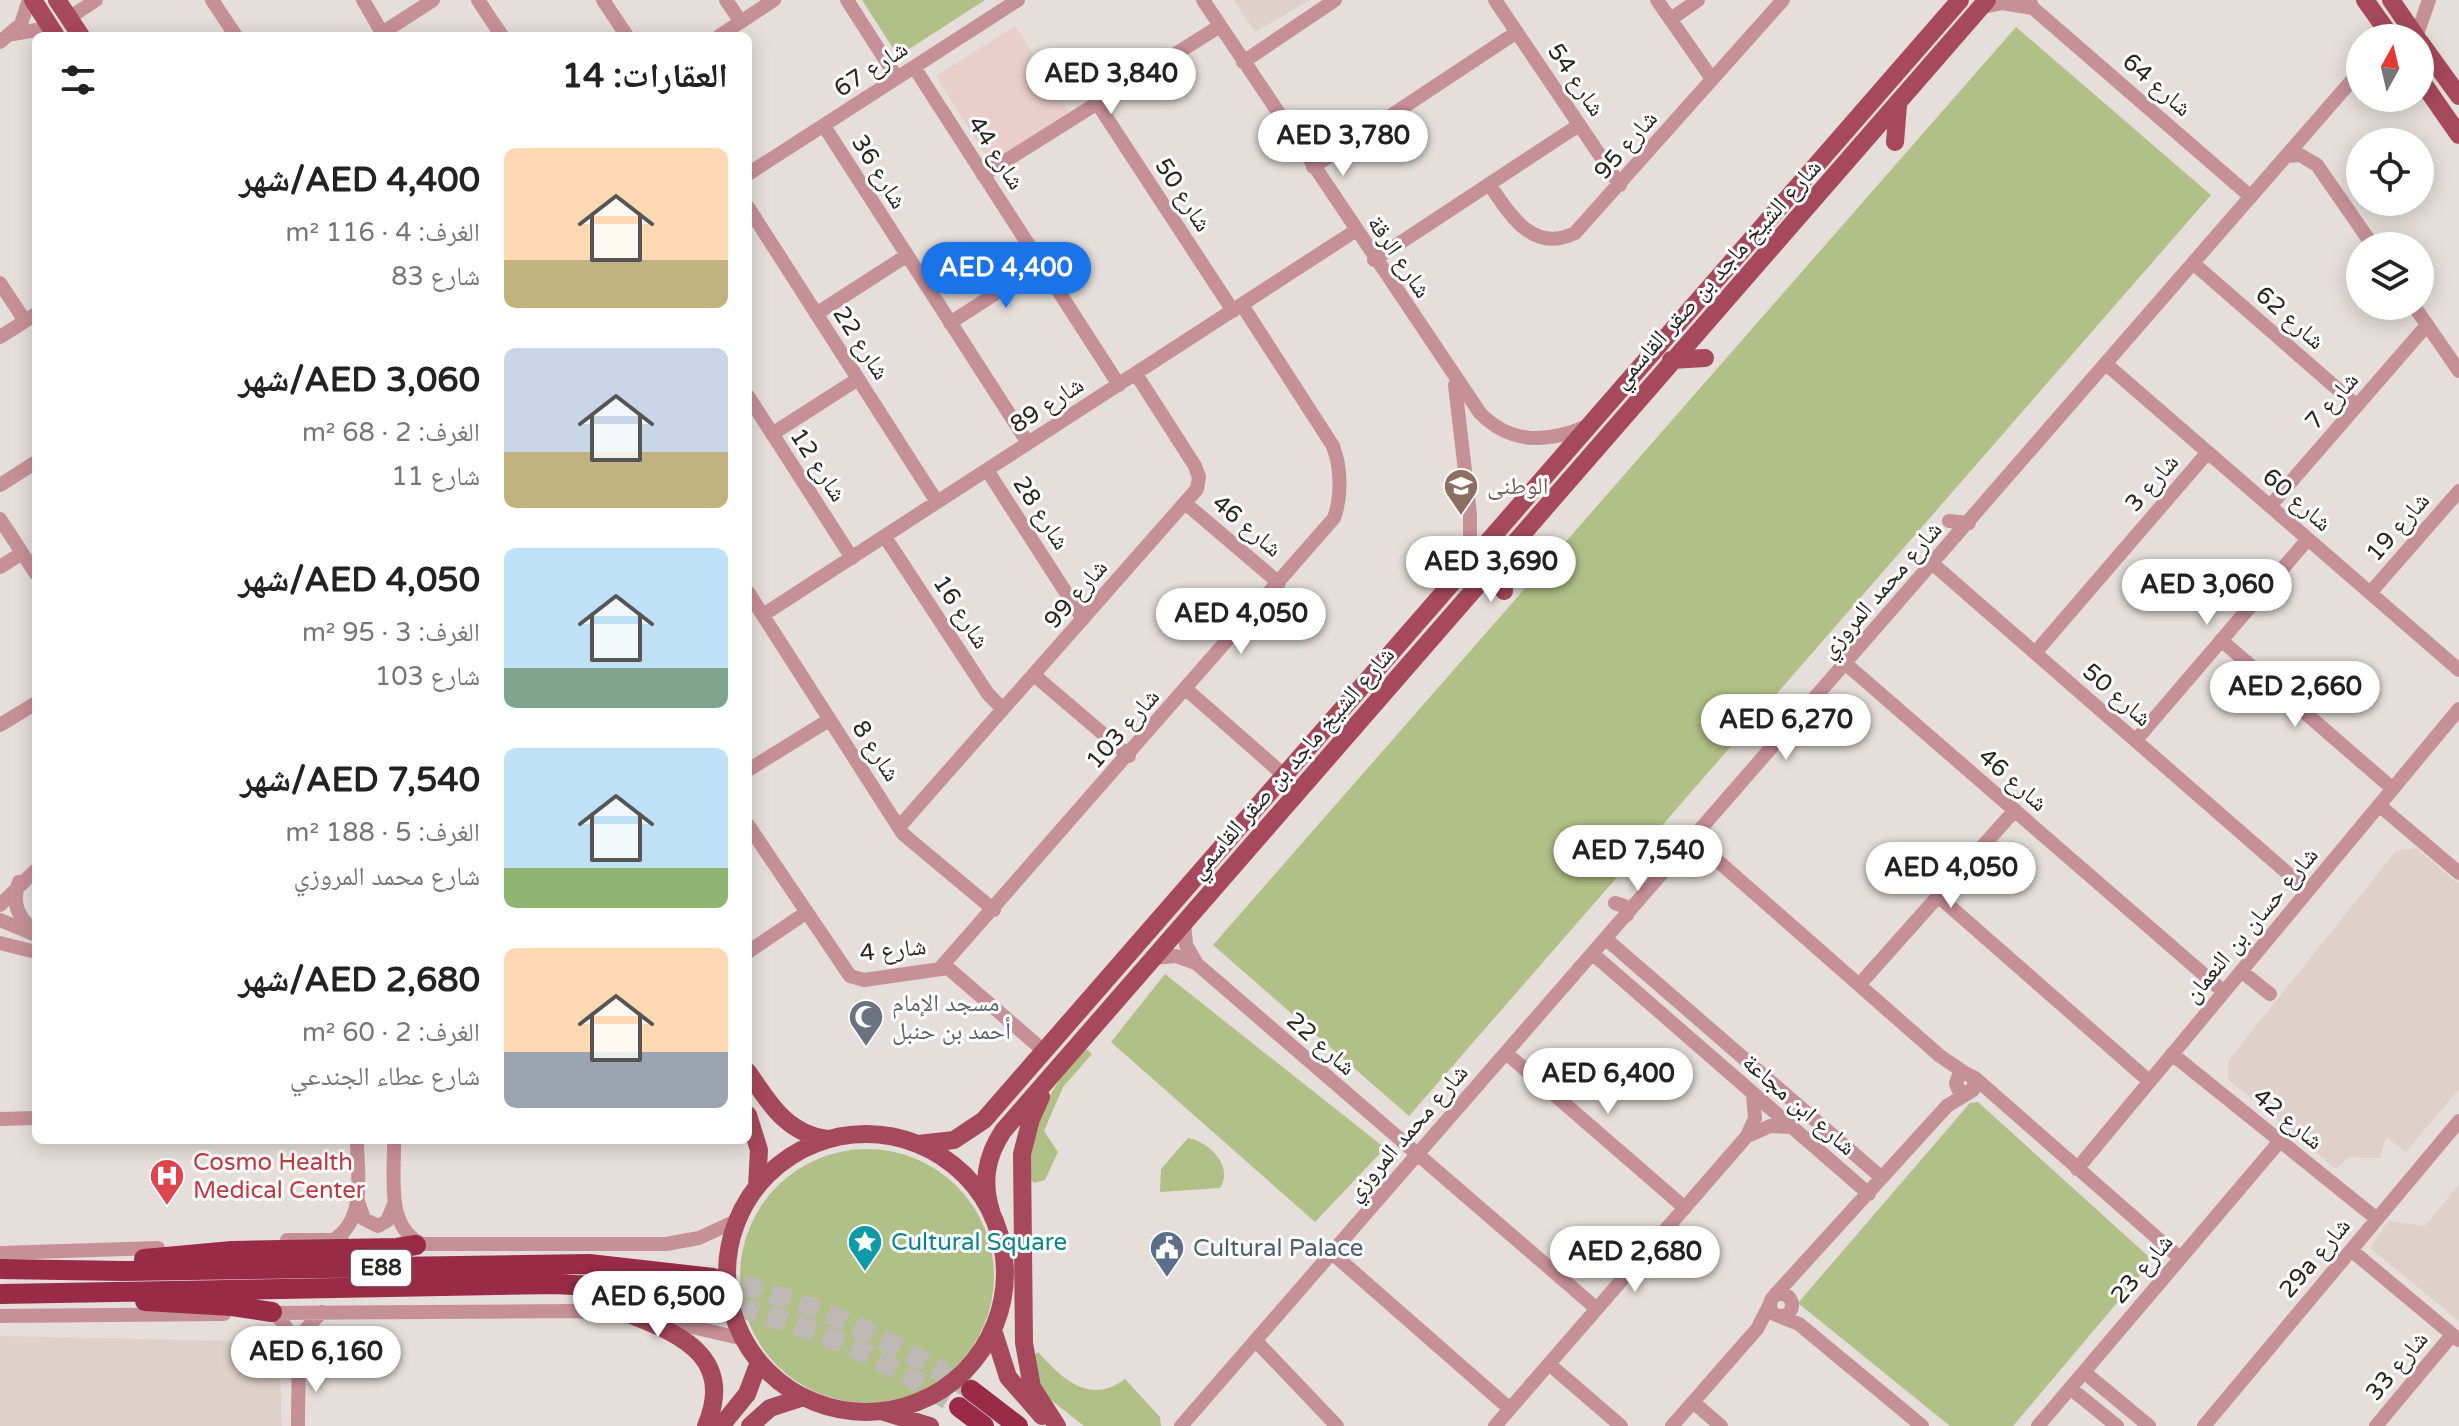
<!DOCTYPE html>
<html lang="ar">
<head>
<meta charset="utf-8">
<style>
	body { margin:0; font-family:"Varela Round","Noto Naskh Arabic",sans-serif; background:#f6f6f6; color:#222; direction:rtl; height:100vh; display:flex; flex-direction:column; font-size:30px; white-space:nowrap }
	* { box-sizing:border-box; margin:0 }
	p { font-size:26px; color:#767676 }
	.icon { flex:none; width:44px; height:44px; fill:none; stroke:currentColor; stroke-width:2; stroke-linecap:round; stroke-linejoin:round }
	.map { position:relative; flex:1; overflow:hidden; direction:ltr }
	.details { position:absolute; left:32px; top:32px; width:720px; height:1112px; display:flex; flex-direction:column; background:#fff; border-radius:12px; box-shadow:0 4px 20px #0003; direction:rtl }
	.details>* { flex:none }
	.needle { width:52px; rotate:8deg }
	.fabs { position:absolute; left:2346px; top:24px; display:grid; gap:16px }
	.fabs a { display:grid; place-items:center; width:88px; height:88px; border-radius:50%; background:#fff; box-shadow:0 4px 20px #0003; font-size:40px }
	.price { position:absolute; translate:-50% -68px; padding:0 18px; border-radius:28px; background:#fff; color:#222; font-size:26px; line-height:52px; filter:drop-shadow(0 2px 4px #0008) }
	.price::after { content:''; position:absolute; left:50%; top:48px; width:24px; height:18px; margin-left:-12px; background:inherit; clip-path:polygon(0 0,100% 0,50% 100%) }
	.price.on { background:#1a73e8; color:#fff }
	ul { padding:0; list-style:none }
	li { display:flex; align-items:center; gap:24px; height:200px; padding:0 24px }
	li span { display:grid; place-items:center; flex:none; width:224px; height:160px; border-radius:12px; color:#555 }
	li>.icon { margin-inline-start:auto }
	span .icon { width:96px; height:96px; fill:#fffc; stroke-width:1 }
	li b { font-size:34px }
	h2 { display:flex; justify-content:space-between; align-items:center; height:96px; padding:0 24px; font-size:34px }
	.map>svg:first-child { display:block }
</style>
</head>
<body>
<div class="map">
<svg width="2459" height="1426" viewBox="0 0 2459 1426">
	<rect width="100%" height="100%" fill="#e5deda"/>
	<path fill="#dfd1c9" d="M 1234,0 L 1310,0 L 1255,32 Z
		M 2416,848 L 2459,884 L 2459,1089 L 2406,1152 L 2386,1137 L 2380,1158 L 2349,1157 L 2336,1169 L 2228,1079 L 2228,1061 L 2396,851 Z
		M 2459,1184 L 2459,1321 L 2370,1248 L 2388,1221 L 2425,1226 Z
		M 0,1336 L 279,1342 L 282,1426 L 0,1426 Z"/>
	<path fill="#e9cfca" d="M 1015,26 L 1071,114 L 997,160 L 987,158 L 936,76 Z"/>
	<path fill="#b1c087" d="M 862,0 L 985,0 L 903,53 L 896,53 Z
		M 2016,27 L 2211,195 L 1409,1116 L 1213,945 Z
		M 1165,974 L 1385,1148 L 1315,1222 L 1111,1042 Z
		M 1085,1048 L 1092,1054 L 1063,1087 L 1044,1131 L 1058,1152 L 1045,1180 L 1034,1183 L 1026,1174 C 1041,1113 1042,1097 1085,1048 Z
		M 1978,1102 L 2148,1256 L 2149,1265 L 2013,1426 L 1950,1426 L 1798,1303 L 1970,1103 Z
		M 1188,1138 C 1210,1142 1234,1167 1220,1188 L 1160,1192 L 1161,1169 Z
		M740 1276a127 127 0 1 1 254 0a127 127 0 1 1-254 0Z
		M 1038,1352 C 1062,1378 1089,1406 1125,1379 L 1160,1417 L 1161,1426 L 1084,1426 L 1046,1396 L 1038,1385 L 1031,1358 Z"/>
	<g fill="none" stroke-linecap="round" stroke-linejoin="round">
		<path stroke="#bfb9b6" stroke-width="20" stroke-dasharray="20 10" stroke-linecap="butt" d="M 713,1278 C 808,1300 889,1337 971,1390
			M 709,1301 C 805,1321 877,1354 959,1407"/>
		<path stroke="#c69097" stroke-width="14" d="M 212,0 L 236,36
			M 363,0 L 384,36
			M 478,0 L 502,36
			M 603,0 L 627,36
			M 726,0 L 741,22
			M 847,0 L 897,78
			M 1203,0 L 1480,413 C 1512,446 1549,442 1588,426
			M 1495,0 L 1620,185
			M 1657,0 L 1712,79
			M 2029,0 L 2033,8 L 2251,197
			M 1981,7 L 2002,3 L 2033,8
			M 69,18 L 96,0
			M 1671,19 L 1698,0
			M 382,33 L 433,0
			M 13,34 L 36,30 L 54,34
			M 719,36 L 774,0
			M 2416,37 L 2429,0
			M 0,42 L 21,24 L 29,0
			M 1243,62 L 1335,0
			M 914,67 L 1119,385
			M 1097,103 L 1233,311
			M 824,126 L 1028,443
			M 2287,156 L 2300,155 L 2317,165 L 2373,246
			M 1313,167 L 1517,32
			M 748,174 L 1018,0
			M 983,175 L 1220,26
			M 1489,184 C 1510,214 1532,254 1575,233 L 1783,0
			M 748,207 L 937,502
			M 1374,260 L 1579,125
			M 2193,263 L 2357,406
			M 0,283 L 25,321
			M 2414,306 L 2459,371
			M 816,314 L 906,256
			M 950,323 L 1041,264
			M 0,337 L 36,314
			M 2106,364 L 2459,670
			M 1455,385 L 1470,514 L 1470,564
			M 748,396 L 852,558
			M 772,434 L 858,379
			M 987,470 L 1083,619
			M 0,485 L 36,462
			M 1185,503 L 1279,583
			M 2270,506 L 2427,325
			M 0,519 L 36,574
			M 1949,521 L 1969,523
			M 885,537 L 988,694 L 1003,709
			M 1933,564 L 2308,891
			M 0,567 L 22,553
			M 748,592 L 903,834 L 994,910
			M 2370,593 L 2459,491
			M 763,615 L 1355,231
			M 2221,640 L 2393,789
			M 2035,653 L 2208,452
			M 1846,664 L 2224,992
			M 1034,675 L 1129,756
			M 1187,690 L 1285,776
			M 0,725 L 36,703
			M 2136,740 L 2308,539
			M 748,770 L 829,720
			M 2379,805 L 2459,873
			M 748,825 L 850,976 L 864,980 L 948,968 L 1044,1051
			M 899,827 L 1197,489 L 1199,477 L 1195,466 L 1136,374
			M 1694,840 L 1940,1056 L 1965,1073
			M 19,882 C 11,903 18,919 36,931
			M 1938,896 L 2149,1081
			M 1615,903 L 1624,906 L 1627,915
			M 0,905 L 36,870
			M 0,920 L 36,935
			M 1184,922 L 1186,945 L 1197,964 L 1597,1309
			M 1606,939 L 1882,1178
			M 0,943 L 36,952
			M 748,952 L 807,912
			M 1593,954 L 1869,1194
			M 1153,958 L 1176,956 L 1195,963
			M 941,967 L 1334,518 C 1342,496 1341,467 1333,446 L 1242,305
			M 2241,971 L 2270,994
			M 1859,985 L 2015,810
			M 1506,1053 L 1685,1208
			M 2172,1054 L 2377,1219
			M 1975,1078 L 2180,1258
			M 0,1119 L 36,1118
			M 1748,1136 L 1770,1126 L 1791,1127
			M 394,1140 C 395,1174 385,1225 420,1243
			M 2077,1169 L 2459,709
			M 358,1201 L 364,1219 L 378,1226 L 387,1221 L 395,1202
			M 335,1239 C 367,1217 357,1174 357,1140
			M 287,1240 L 342,1240
			M 407,1244 L 666,1244 L 699,1238 L 738,1220
			M 2351,1250 L 2459,1340
			M 0,1253 L 158,1248
			M 1332,1253 L 1510,1409
			M1770 1305a11 11 0 1 1 22 0a11 11 0 1 1-22 0Z
			M 1775,1295 L 1947,1106 L 1973,1090 L 1975,1078 L 1965,1073 L 1959,1075 L 1956,1083 L 1958,1089 L 1966,1093
			M 272,1312 C 307,1339 297,1386 298,1426
			M 264,1313 L 577,1311 L 662,1320 L 744,1339
			M 0,1316 L 224,1314
			M 1781,1317 L 1799,1324 L 1922,1426
			M 1256,1341 L 1337,1426
			M 299,1350 L 305,1330 L 322,1312
			M 1549,1364 L 1621,1426
			M 2084,1372 L 2149,1426
			M 2070,1388 L 2117,1426
			M 1693,1402 L 1721,1426
			M 1181,1426 L 2360,71
			M 1495,1426 L 1747,1136 L 1755,1118 L 1753,1095
			M 1672,1426 L 1757,1329 L 1769,1306
			M 2038,1426 L 2280,1141
			M 2204,1426 L 2459,1121
			M 2376,1426 L 2452,1335"/>
		<path stroke="#a7495c" stroke-width="18" d="M 33,0 L 56,36
			M 57,0 L 81,36
			M 2365,0 L 2392,38
			M 2391,0 L 2417,38
			M 2420,42 L 2459,96
			M 2420,79 L 2459,135
			M 1895,142 L 1898,105
			M 1671,360 L 1705,358
			M 1501,559 L 1504,591
			M 748,1072 C 769,1103 787,1134 828,1139
			M 1041,1097 L 1031,1119 L 1022,1154 L 1024,1343 L 1032,1387 L 1057,1426
			M 748,1115 L 759,1150 L 757,1187
			M727 1273a139 139 0 1 1 278 0a139 139 0 1 1-278 0Z
			M 918,1144 L 954,1140 L 984,1120 L 1960,0
			M 991,1211 C 982,1182 986,1157 1003,1131 L 1987,0
			M 634,1316 C 686,1336 734,1361 706,1426
			M 993,1330 L 1008,1377 L 1042,1416
			M 884,1412 L 930,1426
			M 721,1426 L 747,1394 L 759,1362
			M 750,1426 L 770,1408 L 804,1397"/>
		<path stroke="#9a2b47" stroke-width="20" d="M 144,1259 L 232,1251 L 397,1248 L 416,1245
			M 0,1269 L 124,1271 L 589,1264 L 713,1278
			M 0,1294 L 554,1284 L 631,1288 L 709,1301
			M 145,1301 L 232,1306 L 272,1312
			M 971,1390 L 1018,1426
			M 959,1407 L 984,1426"/>
	</g>
	<defs>
		<symbol id="school-pin" viewBox="-11 -11 22 30"><path d="M0 17L-7.5 6A9.5 9.5 0 1 1 7.5 6Z" fill="#8d6e63" stroke="#fff"/><path d="M0-5L7-2L0 1L-7-2ZM-4 1L0 2.5L4 1V4Q0 6-4 4Z" fill="#fff"/></symbol>
		<symbol id="mosque-pin" viewBox="-11 -11 22 30"><path d="M0 17L-7.5 6A9.5 9.5 0 1 1 7.5 6Z" fill="#6b7280" stroke="#fff"/><path d="M3.5-4.9A6 6 0 1 0 3.5 4.9A5 5 0 1 1 3.5-4.9Z" fill="#fff"/></symbol>
		<symbol id="hospital-pin" viewBox="-11 -11 22 30"><path d="M0 17L-7.5 6A9.5 9.5 0 1 1 7.5 6Z" fill="#e0444e" stroke="#fff"/><path d="M-5-5h3v3.5h4V-5h3V5h-3V1.5h-4V5h-3Z" fill="#fff"/></symbol>
		<symbol id="sight-pin" viewBox="-11 -11 22 30"><path d="M0 17L-7.5 6A9.5 9.5 0 1 1 7.5 6Z" fill="#0f9aa8" stroke="#fff"/><path d="M0-6L1.8-2.2L6-1.7L2.9 1.2L3.7 5.4L0 3.3L-3.7 5.4L-2.9 1.2L-6-1.7L-1.8-2.2Z" fill="#fff"/></symbol>
		<symbol id="civic-pin" viewBox="-11 -11 22 30"><path d="M0 17L-7.5 6A9.5 9.5 0 1 1 7.5 6Z" fill="#5c6f8a" stroke="#fff"/><path d="M-.6-6.5H3V-4.5H.6V-3L4-1V1h2V6H-6V1h2V-1L-.6-3ZM-1.2 2.5V6h2.4V2.5Z" fill="#fff"/></symbol>
	</defs>
	<g fill-rule="evenodd">
		<use href="#school-pin" x="1441" y="466" width="40" height="54"/>
		<use href="#mosque-pin" x="846" y="997" width="40" height="54"/>
		<use href="#hospital-pin" x="147" y="1156" width="40" height="54"/>
		<use href="#sight-pin" x="845" y="1222" width="40" height="54"/>
		<use href="#civic-pin" x="1147" y="1228" width="40" height="54"/>
	</g>
	<g text-anchor="middle" dominant-baseline="central" stroke-width="6" stroke-linejoin="round" paint-order="stroke">
		<rect fill="#fff" stroke="#686666" stroke-width="2" x="351" y="1250" width="60" height="36" rx="6"/>
		<g font-size="22" font-weight="bold" fill="#282524">
			<text x="381" y="1268">E88</text>
		</g>
		<g font-size="24" fill="#282524" stroke="#fff">
			<text transform="translate(871 69) rotate(-33)">شارع 67</text>
			<text transform="translate(1576 80) rotate(56)">شارع 54</text>
			<text transform="translate(2157 85) rotate(41)">شارع 64</text>
			<text transform="translate(1626 145) rotate(-49)">شارع 95</text>
			<text transform="translate(996 153) rotate(57)">شارع 44</text>
			<text transform="translate(879 172) rotate(58)">شارع 36</text>
			<text transform="translate(1183 195) rotate(57)">شارع 50</text>
			<text transform="translate(1399 257) rotate(56)">شارع الرقة</text>
			<text transform="translate(1717 274) rotate(-48)">شارع الشيخ ماجد بن صقر القاسمي</text>
			<text transform="translate(2290 318) rotate(41)">شارع 62</text>
			<text transform="translate(861 343) rotate(57)">شارع 22</text>
			<text transform="translate(2332 401) rotate(-49)">شارع 7</text>
			<text transform="translate(1047 405) rotate(-33)">شارع 89</text>
			<text transform="translate(818 465) rotate(57)">شارع 12</text>
			<text transform="translate(2152 483) rotate(-49)">شارع 3</text>
			<text transform="translate(2297 500) rotate(41)">شارع 60</text>
			<text transform="translate(1041 513) rotate(57)">شارع 28</text>
			<text transform="translate(1247 526) rotate(40)">شارع 46</text>
			<text transform="translate(2398 527) rotate(-49)">شارع 19</text>
			<text transform="translate(1881 590) rotate(-49)">شارع محمد المروزي</text>
			<text transform="translate(1076 594) rotate(-49)">شارع 99</text>
			<text transform="translate(961 612) rotate(57)">شارع 16</text>
			<text transform="translate(2117 695) rotate(41)">شارع 50</text>
			<text transform="translate(1123 729) rotate(-49)">شارع 103</text>
			<text transform="translate(876 751) rotate(57)">شارع 8</text>
			<text transform="translate(1292 763) rotate(-49)">شارع الشيخ ماجد بن صقر القاسمي</text>
			<text transform="translate(2013 780) rotate(41)">شارع 46</text>
			<text transform="translate(2251 925) rotate(-50)">شارع حسان بن النعمان</text>
			<text transform="translate(893 950) rotate(-6)">شارع 4</text>
			<text transform="translate(1321 1044) rotate(41)">شارع 22</text>
			<text transform="translate(1799 1105) rotate(41)">شارع ابن مجاعة</text>
			<text transform="translate(2288 1119) rotate(39)">شارع 42</text>
			<text transform="translate(1407 1133) rotate(-49)">شارع محمد المروزي</text>
			<text transform="translate(2315 1258) rotate(-50)">29a شارع</text>
			<text transform="translate(2142 1269) rotate(-50)">شارع 23</text>
			<text transform="translate(2397 1366) rotate(-50)">شارع 33</text>
		</g>
		<g font-size="24" fill="#785e54" stroke="#fff" text-anchor="start">
			<text x="1487" y="486">الوطنی</text>
		</g>
		<g font-size="24" fill="#5b616d" stroke="#fff" text-anchor="start">
			<text x="892" y="1003">مسجد الإمام<tspan x="892" dy="28">أحمد بن حنبل</tspan></text>
		</g>
		<g font-size="24" fill="#be3a42" stroke="#fff" text-anchor="start">
			<text x="193" y="1162">Cosmo Health<tspan x="193" dy="28">Medical Center</tspan></text>
		</g>
		<g font-size="24" fill="#0d838f" stroke="#fff" text-anchor="start">
			<text x="891" y="1242">Cultural Square</text>
		</g>
		<g font-size="24" fill="#4e5e75" stroke="#fff" text-anchor="start">
			<text x="1193" y="1248">Cultural Palace</text>
		</g>
	</g>
</svg>
<div class="fabs">
<a><svg class="needle" viewBox="-14 -14 28 28"><path d="M0-13l5 13h-10z" fill="#e53935"/><path d="M0 13l5-13h-10z" fill="#767676"/></svg></a>
<a><svg class="icon" aria-label="locate" viewBox="0 0 24 24"><circle cx="12" cy="12" r="6"/><path d="M12 2v4M12 18v4M2 12h4M18 12h4"/></svg></a>
<a><svg class="icon" aria-label="layers" viewBox="0 0 24 24"><path d="M12 4l9 5-9 5-9-5zM3 14l9 5 9-5"/></svg></a>
</div>
<b class="price" style="left:1111px;top:116px">AED 3,840</b>
<b class="price" style="left:1343px;top:178px">AED 3,780</b>
<b class="price on" style="left:1006px;top:310px">AED 4,400</b>
<b class="price" style="left:1491px;top:604px">AED 3,690</b>
<b class="price" style="left:2207px;top:627px">AED 3,060</b>
<b class="price" style="left:1241px;top:656px">AED 4,050</b>
<b class="price" style="left:2295px;top:729px">AED 2,660</b>
<b class="price" style="left:1786px;top:762px">AED 6,270</b>
<b class="price" style="left:1638px;top:893px">AED 7,540</b>
<b class="price" style="left:1951px;top:910px">AED 4,050</b>
<b class="price" style="left:1608px;top:1116px">AED 6,400</b>
<b class="price" style="left:1635px;top:1294px">AED 2,680</b>
<b class="price" style="left:658px;top:1339px">AED 6,500</b>
<b class="price" style="left:316px;top:1394px">AED 6,160</b>
<section class="details">
<h2>العقارات: 14<svg class="icon" aria-label="filters" viewBox="0 0 24 24"><path d="M4 7h16M4 17h16"/><circle cx="9" cy="7" r="2"/><circle cx="15" cy="17" r="2"/></svg></h2>
<ul>
<li><span style="background:linear-gradient(#ffd9b3 70%,#c2b280 0)"><svg class="icon" aria-label="home" viewBox="0 0 24 24"><path d="M3 11l9-7 9 7M6 9v11h12V9"/></svg></span><div><b>AED 4,400/شهر</b><p>الغرف: 4 · 116 m²</p><p>شارع 83</p></div></li>
<li><span style="background:linear-gradient(#c9d6e8 65%,#c2b280 0)"><svg class="icon" aria-label="home" viewBox="0 0 24 24"><path d="M3 11l9-7 9 7M6 9v11h12V9"/></svg></span><div><b>AED 3,060/شهر</b><p>الغرف: 2 · 68 m²</p><p>شارع 11</p></div></li>
<li><span style="background:linear-gradient(#bfe0f5 75%,#7fa58c 0)"><svg class="icon" aria-label="home" viewBox="0 0 24 24"><path d="M3 11l9-7 9 7M6 9v11h12V9"/></svg></span><div><b>AED 4,050/شهر</b><p>الغرف: 3 · 95 m²</p><p>شارع 103</p></div></li>
<li><span style="background:linear-gradient(#bfe0f5 75%,#8fb573 0)"><svg class="icon" aria-label="home" viewBox="0 0 24 24"><path d="M3 11l9-7 9 7M6 9v11h12V9"/></svg></span><div><b>AED 7,540/شهر</b><p>الغرف: 5 · 188 m²</p><p>شارع محمد المروزي</p></div></li>
<li><span style="background:linear-gradient(#ffd9b3 65%,#9aa5b1 0)"><svg class="icon" aria-label="home" viewBox="0 0 24 24"><path d="M3 11l9-7 9 7M6 9v11h12V9"/></svg></span><div><b>AED 2,680/شهر</b><p>الغرف: 2 · 60 m²</p><p>شارع عطاء الجندعي</p></div></li>
</ul>
</section>
</div>
</body>
</html>
